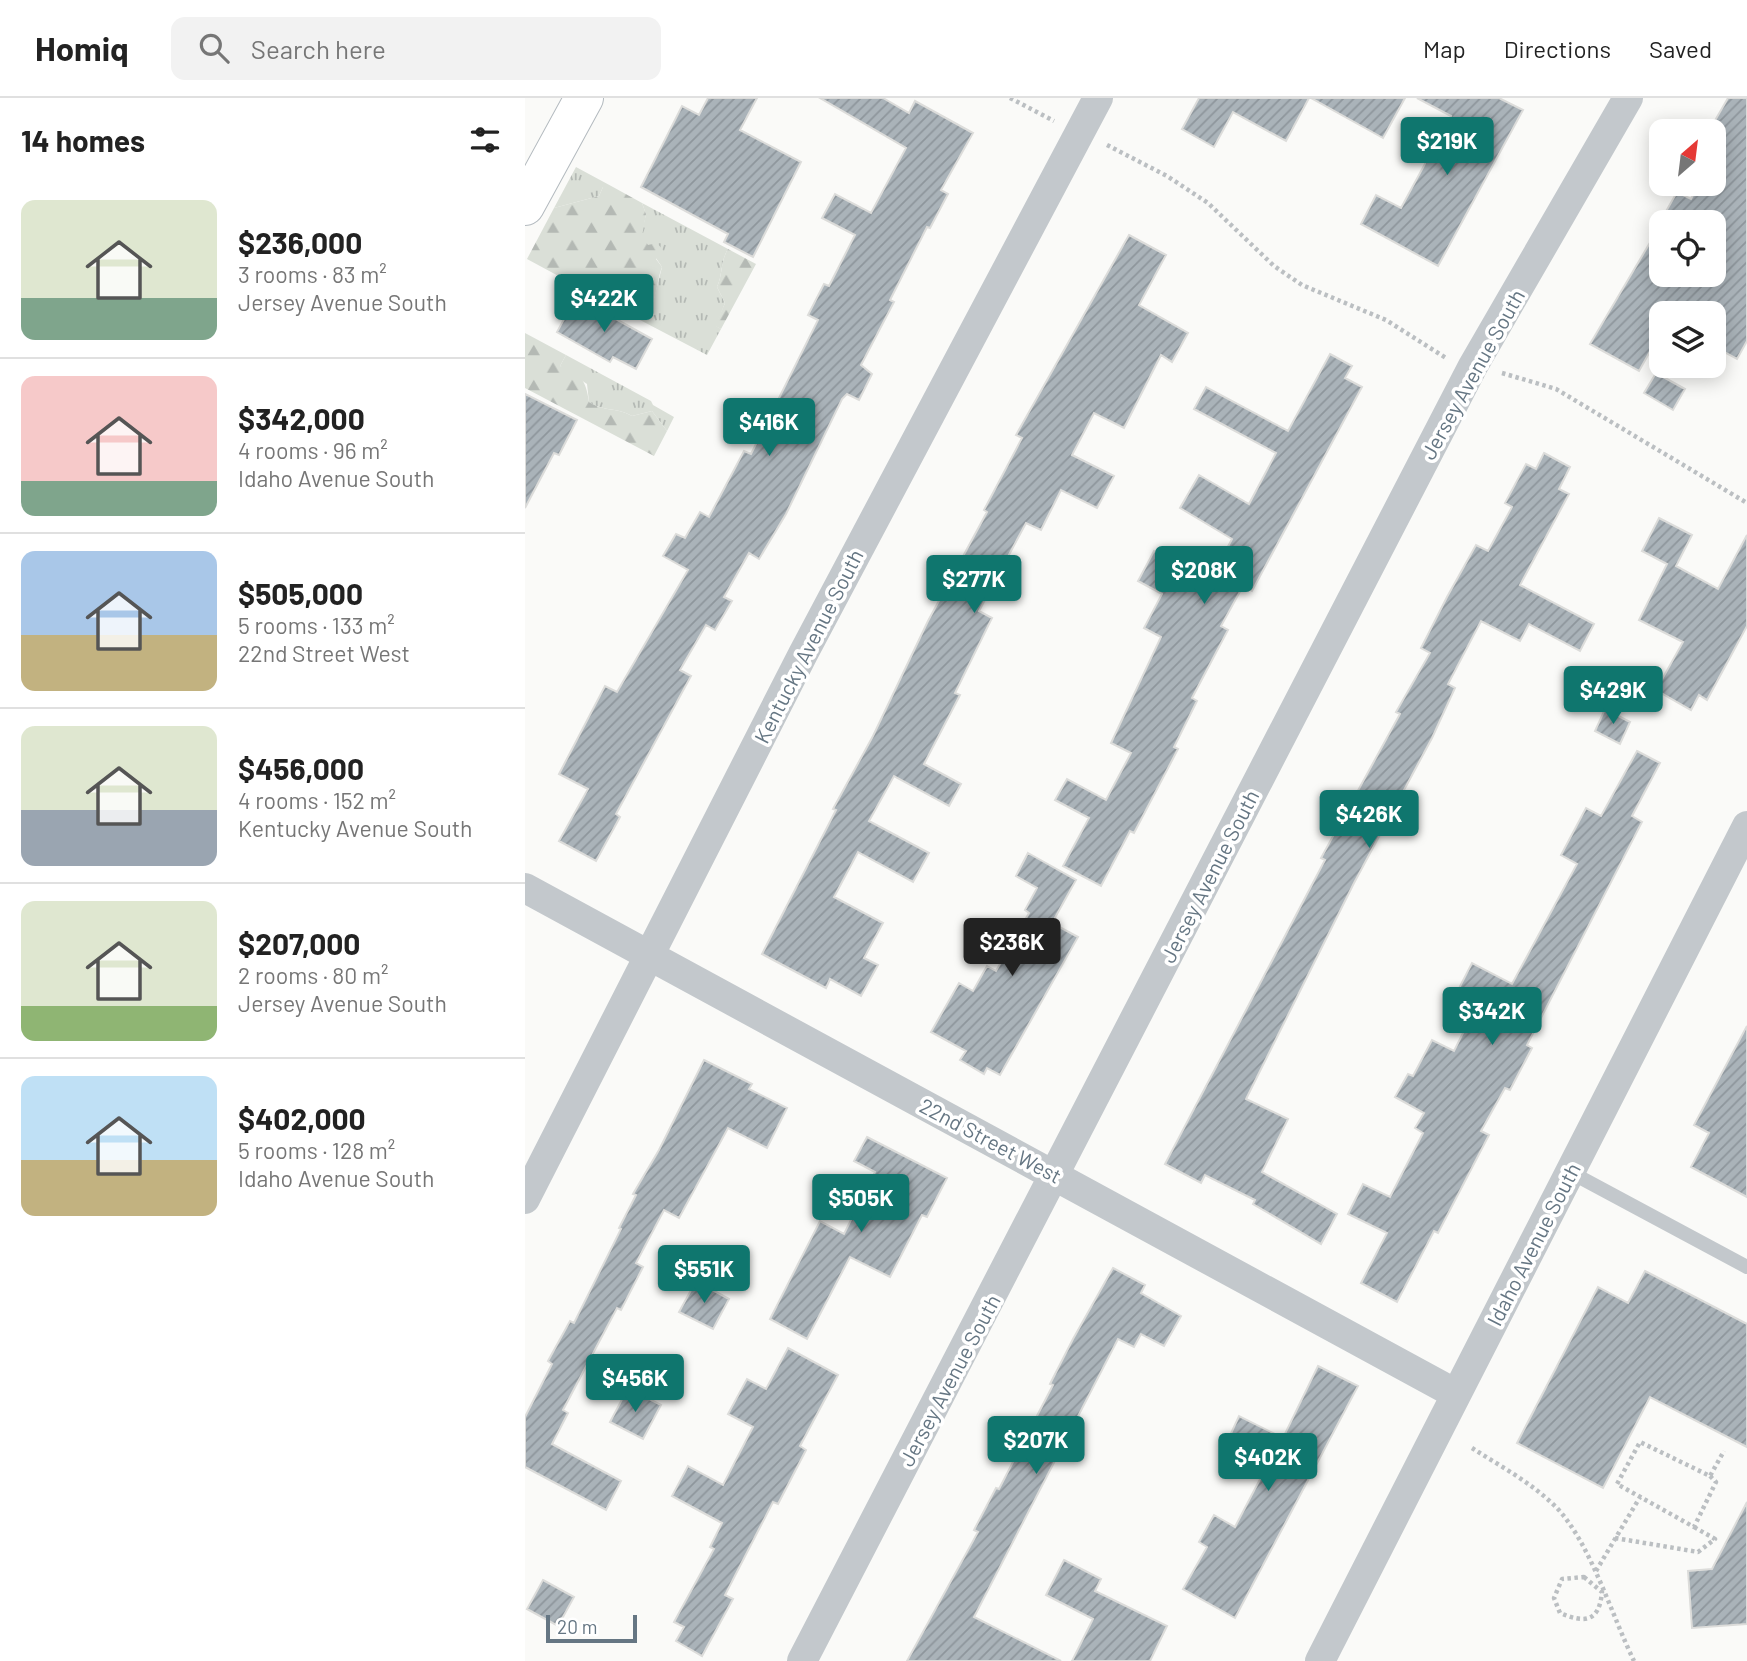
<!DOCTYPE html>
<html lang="en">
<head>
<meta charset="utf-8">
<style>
	body { margin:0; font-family:Barlow,sans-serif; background:#f2f2f2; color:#222; height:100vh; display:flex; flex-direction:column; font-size:26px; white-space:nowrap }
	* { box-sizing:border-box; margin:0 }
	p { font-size:23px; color:#767676 }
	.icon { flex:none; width:38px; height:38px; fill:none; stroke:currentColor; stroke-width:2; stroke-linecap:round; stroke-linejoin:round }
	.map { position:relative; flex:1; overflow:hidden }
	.side { display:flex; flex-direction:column; background:#fff; width:525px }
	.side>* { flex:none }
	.needle { width:46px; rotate:28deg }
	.controls { position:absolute; left:1124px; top:21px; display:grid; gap:14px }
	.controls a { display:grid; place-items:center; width:77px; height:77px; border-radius:14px; background:#fff; box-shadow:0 4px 18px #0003; font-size:35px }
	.scale { position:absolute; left:21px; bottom:18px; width:91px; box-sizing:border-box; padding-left:7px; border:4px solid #657683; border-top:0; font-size:19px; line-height:24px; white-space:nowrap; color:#657683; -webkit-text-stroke:5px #fff; paint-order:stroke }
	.price { position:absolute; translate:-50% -60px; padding:0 16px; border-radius:7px; background:#0f766e; color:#fff; font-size:23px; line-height:46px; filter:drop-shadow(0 2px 4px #0008) }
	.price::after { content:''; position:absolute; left:50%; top:42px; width:21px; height:16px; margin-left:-10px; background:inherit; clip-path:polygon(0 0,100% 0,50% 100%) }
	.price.selected { background:#222; color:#fff }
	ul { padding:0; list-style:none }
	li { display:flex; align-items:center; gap:21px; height:175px; padding:0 21px }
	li+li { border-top:2px solid #e0e0e0 }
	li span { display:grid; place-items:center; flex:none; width:196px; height:140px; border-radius:14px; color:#555 }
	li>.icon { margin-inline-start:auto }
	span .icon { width:84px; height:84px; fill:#fffc; stroke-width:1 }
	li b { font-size:30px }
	h2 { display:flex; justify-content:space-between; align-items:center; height:84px; padding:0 21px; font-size:30px }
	header { display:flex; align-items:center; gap:42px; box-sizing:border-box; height:98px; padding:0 35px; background:#fff; border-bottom:2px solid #e0e0e0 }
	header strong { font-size:33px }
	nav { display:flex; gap:38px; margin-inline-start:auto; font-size:24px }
	.search { width:490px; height:63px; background:#f2f2f2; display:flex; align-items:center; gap:18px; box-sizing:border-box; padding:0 24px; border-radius:14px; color:#767676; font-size:26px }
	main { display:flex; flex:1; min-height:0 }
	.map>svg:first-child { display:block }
</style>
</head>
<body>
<header>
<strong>Homiq</strong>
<div class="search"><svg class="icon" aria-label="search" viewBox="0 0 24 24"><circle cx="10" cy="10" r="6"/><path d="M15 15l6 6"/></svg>Search here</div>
<nav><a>Map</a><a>Directions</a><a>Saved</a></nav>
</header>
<main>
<section class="side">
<h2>14 homes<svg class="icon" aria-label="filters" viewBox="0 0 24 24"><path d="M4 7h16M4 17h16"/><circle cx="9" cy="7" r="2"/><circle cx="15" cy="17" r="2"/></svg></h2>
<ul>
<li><span style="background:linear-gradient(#dfe7d0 70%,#7fa58c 0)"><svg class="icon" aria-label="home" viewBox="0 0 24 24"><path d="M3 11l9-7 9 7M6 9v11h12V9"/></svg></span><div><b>$236,000</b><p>3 rooms · 83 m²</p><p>Jersey Avenue South</p></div></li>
<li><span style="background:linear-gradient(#f6c9c9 75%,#7fa58c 0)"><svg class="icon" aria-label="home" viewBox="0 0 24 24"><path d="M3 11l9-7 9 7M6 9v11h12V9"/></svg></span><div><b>$342,000</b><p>4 rooms · 96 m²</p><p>Idaho Avenue South</p></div></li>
<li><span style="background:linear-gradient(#a9c7e8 60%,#c2b280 0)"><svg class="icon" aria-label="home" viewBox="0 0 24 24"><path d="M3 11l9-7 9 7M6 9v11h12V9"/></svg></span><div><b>$505,000</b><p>5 rooms · 133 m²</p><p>22nd Street West</p></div></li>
<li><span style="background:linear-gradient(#dfe7d0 60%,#9aa5b1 0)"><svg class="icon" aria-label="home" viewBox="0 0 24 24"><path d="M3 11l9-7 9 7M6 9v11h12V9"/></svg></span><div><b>$456,000</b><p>4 rooms · 152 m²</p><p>Kentucky Avenue South</p></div></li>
<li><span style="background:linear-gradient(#dfe7d0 75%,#8fb573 0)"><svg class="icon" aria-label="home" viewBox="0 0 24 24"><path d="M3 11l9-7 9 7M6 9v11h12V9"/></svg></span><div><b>$207,000</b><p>2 rooms · 80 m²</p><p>Jersey Avenue South</p></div></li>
<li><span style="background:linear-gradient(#bfe0f5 60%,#c2b280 0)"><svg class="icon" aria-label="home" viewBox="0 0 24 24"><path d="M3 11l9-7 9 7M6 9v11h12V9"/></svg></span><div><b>$402,000</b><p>5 rooms · 128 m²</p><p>Idaho Avenue South</p></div></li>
</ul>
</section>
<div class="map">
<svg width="1222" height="1563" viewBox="0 0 1222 1563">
	<defs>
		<pattern id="grass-tufts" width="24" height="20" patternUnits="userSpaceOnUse" patternTransform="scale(1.75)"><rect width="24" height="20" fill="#dadfd7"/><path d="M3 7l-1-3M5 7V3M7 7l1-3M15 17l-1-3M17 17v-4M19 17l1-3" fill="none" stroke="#b4b9b4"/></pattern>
		<pattern id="forest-firs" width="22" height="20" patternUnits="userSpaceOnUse" patternTransform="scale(1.75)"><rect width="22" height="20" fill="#dadfd7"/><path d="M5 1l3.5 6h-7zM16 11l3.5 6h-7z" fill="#b4b9b4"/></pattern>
		<pattern id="building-hatch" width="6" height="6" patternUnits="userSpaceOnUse" patternTransform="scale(1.75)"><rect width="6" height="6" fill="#aab3b9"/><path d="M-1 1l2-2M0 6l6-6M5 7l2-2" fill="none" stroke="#8e969c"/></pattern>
	</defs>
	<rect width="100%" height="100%" fill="#fafaf8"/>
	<path fill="url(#grass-tufts)" d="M 51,69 L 88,89 L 78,89 L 74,98 L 29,110 Z
		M 117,105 L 203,151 C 195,164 198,176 192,189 L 200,205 L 191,228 L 196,231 L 182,257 L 115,222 L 125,216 L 137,169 L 116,138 L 121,116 Z
		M 41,257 L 126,303 L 128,307 L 149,319 L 142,333 L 127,313 L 107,318 C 92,309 79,314 64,304 L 62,286 L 35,268 Z"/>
	<path fill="url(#forest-firs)" d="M 78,89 L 88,89 L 117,105 L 121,116 L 117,138 L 123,147 L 132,145 L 138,152 L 131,161 L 137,169 C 130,187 133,210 115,222 L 2,161 L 29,110 L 74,98 Z
		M 203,151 L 231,166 L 196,231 L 190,228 L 200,205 L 192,189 C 198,176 195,164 203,151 Z
		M 0,235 L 41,257 L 35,268 C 56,276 61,282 64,304 C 79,314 92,309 107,318 L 127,313 L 142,333 L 129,358 L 0,290 Z"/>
	<path fill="url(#building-hatch)" stroke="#dcdcda" stroke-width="2" d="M 183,0 L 232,0 L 215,32 L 276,64 L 228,159 L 199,144 L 203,136 L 116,89 L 157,8 L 174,17 Z
		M 295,0 L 358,0 L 384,15 L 390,3 L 448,35 L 416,92 L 423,96 L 405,130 L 402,129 L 365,202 L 369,204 L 336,267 L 347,276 L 334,302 L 322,296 L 317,301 L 261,416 L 234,461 L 224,455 L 199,499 L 207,503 L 190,532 L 181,527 L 155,572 L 166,578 L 91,716 L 95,719 L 71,763 L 34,743 L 63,691 L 34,676 L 80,588 L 92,594 L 163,472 L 138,458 L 151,436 L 160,440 L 175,414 L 184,419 L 219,353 L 226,356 L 293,222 L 283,217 L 299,186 L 304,188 L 330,137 L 297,120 L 310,96 L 346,115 L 381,50 Z
		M 674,0 L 784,0 L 761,43 L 708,14 L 689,49 L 657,31 Z
		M 786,0 L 880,0 L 858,40 Z
		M 892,0 L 974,0 L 998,12 L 913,168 L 836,126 L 851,97 L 876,110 L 926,18 Z
		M 1203,0 L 1222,0 L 1222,243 L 1212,261 L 1188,248 L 1188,215 L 1136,215 L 1136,234 L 1114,273 L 1065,246 L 1136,126 L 1136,177 L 1188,177 L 1188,124 L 1135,124 L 1152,94 L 1166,101 L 1174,86 L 1188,86 L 1188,26 Z
		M 604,137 L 641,157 L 614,207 L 663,235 L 647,264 L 636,257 L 599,330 L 569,315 L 547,357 L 589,378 L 572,410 L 536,392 L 516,432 L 501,425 L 454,513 L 467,520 L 430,595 L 435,597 L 399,666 L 436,686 L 424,708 L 369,678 L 344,723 L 404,755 L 388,784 L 333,754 L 309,799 L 358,825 L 339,860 L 353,867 L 336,898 L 305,881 L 301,890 L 237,856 L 311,712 L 308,711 L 348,638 L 403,523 L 462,414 L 459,412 L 497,340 L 491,337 Z
		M 51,199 L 127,241 L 111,271 L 88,259 L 85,264 L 32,234 Z
		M 805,256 L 827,268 L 820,280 L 837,289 L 727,493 L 718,488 L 696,528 L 703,532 L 667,600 L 672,603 L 649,649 L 653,651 L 609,735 L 605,733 L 576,788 L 538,768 L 564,720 L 530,702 L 542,681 L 581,702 L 606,655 L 586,645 L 636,539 L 619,530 L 637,496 L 613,483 L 629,453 L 685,482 L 707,441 L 655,410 L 674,377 L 724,406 L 751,355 L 669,311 L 681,289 L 763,333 Z
		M 1131,275 L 1160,291 L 1148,312 L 1119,295 Z
		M 0,296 L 52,322 L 34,357 L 29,355 L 0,410 Z
		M 1019,355 L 1045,369 L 1034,391 L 1044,396 L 995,487 L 1069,526 L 1055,553 L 1004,526 L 995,543 L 956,523 L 923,586 L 930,590 L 907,640 L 829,785 L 721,1001 L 763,1021 L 737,1074 L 812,1116 L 796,1146 L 728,1106 L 730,1102 L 680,1077 L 676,1085 L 640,1066 L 800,762 L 796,760 L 875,616 L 871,614 L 905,555 L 896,550 L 922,499 L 951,447 L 963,453 L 987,409 L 980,405 L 1001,366 L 1011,371 Z
		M 1134,420 L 1167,437 L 1151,468 L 1193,491 L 1222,437 L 1222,528 L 1182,602 L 1174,597 L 1166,612 L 1131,592 L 1158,544 L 1114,522 L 1142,466 L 1117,453 Z
		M 1080,611 L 1105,624 L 1095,646 L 1070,633 Z
		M 1112,653 L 1135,665 L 1107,718 L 1117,724 L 1002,947 L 1007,950 L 985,992 L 980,990 L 956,1033 L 964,1037 L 913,1135 L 909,1133 L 872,1204 L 836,1185 L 862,1135 L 823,1116 L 838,1086 L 865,1099 L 898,1035 L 890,1030 L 899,1015 L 870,999 L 883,976 L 888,978 L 907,942 L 929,953 L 951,909 L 930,898 L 947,865 L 987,886 L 1052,766 L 1036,757 L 1061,710 L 1076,718 Z
		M 503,755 L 551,782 L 527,825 L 553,839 L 475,977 L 462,970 L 459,976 L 435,962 L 441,953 L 406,934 L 434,885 L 448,893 L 462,868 L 471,873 L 504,815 L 500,812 L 512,790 L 491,778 Z
		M 1222,928 L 1222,1099 L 1166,1069 L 1184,1035 L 1169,1027 Z
		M 179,962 L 227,986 L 224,991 L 262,1010 L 242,1050 L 203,1030 L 154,1120 L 139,1112 L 111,1165 L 118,1169 L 96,1212 L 92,1210 L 38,1312 L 43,1315 L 27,1346 L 96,1383 L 81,1412 L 0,1369 L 0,1319 L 27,1266 L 23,1263 L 45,1223 L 49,1225 L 96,1131 L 94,1130 L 111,1097 L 108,1096 L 134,1052 Z
		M 342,1039 L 422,1080 L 402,1119 L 397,1117 L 365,1179 L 325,1159 L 282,1241 L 245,1221 L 295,1123 L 319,1136 L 350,1074 L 329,1063 Z
		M 588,1170 L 620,1187 L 616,1195 L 656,1218 L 639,1248 L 616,1236 L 609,1249 L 593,1241 L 449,1519 L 536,1563 L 382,1563 L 453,1434 L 449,1432 L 471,1390 L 474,1391 L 528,1287 L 525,1286 L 548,1241 Z
		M 1120,1173 L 1222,1226 L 1222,1349 L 1125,1299 L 1078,1390 L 992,1345 L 1073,1189 L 1103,1205 Z
		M 171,1183 L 204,1201 L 188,1231 L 154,1214 Z
		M 263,1250 L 313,1277 L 275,1348 L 281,1352 L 253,1406 L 248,1404 L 200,1497 L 208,1501 L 177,1558 L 151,1543 L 159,1529 L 149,1524 L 189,1451 L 185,1449 L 197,1425 L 147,1398 L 163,1368 L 198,1387 L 228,1329 L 203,1316 L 222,1281 L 241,1291 Z
		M 793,1268 L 833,1288 L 710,1520 L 658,1491 L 682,1449 L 674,1444 L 689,1417 L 710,1429 L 744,1364 L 702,1344 L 714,1318 L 758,1340 Z
		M 103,1290 L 136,1307 L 118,1341 L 85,1324 Z
		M 1222,1404 L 1222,1526 L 1167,1530 L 1163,1473 L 1187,1471 Z
		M 539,1462 L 576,1481 L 570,1493 L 642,1528 L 625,1563 L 547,1563 L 568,1521 L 521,1497 Z
		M 18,1482 L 49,1499 L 33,1528 L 2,1511 Z"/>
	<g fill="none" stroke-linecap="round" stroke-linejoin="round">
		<defs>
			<path id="secondary" d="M 0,108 L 59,0"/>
		</defs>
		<use href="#secondary" stroke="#b3babf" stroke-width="40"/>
		<path stroke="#bbbfc2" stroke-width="4.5" stroke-dasharray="3.5 3.5" stroke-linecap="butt" d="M 485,0 L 529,23
			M 582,47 L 642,78 L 683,105 L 749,168 L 777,187 L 861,222 L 921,260
			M 977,275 L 1031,291 L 1222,405
			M 947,1350 C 975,1368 1007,1385 1031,1409 C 1065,1444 1087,1518 1109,1563
			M 1185,1378 L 1191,1384 L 1169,1429 L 1092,1386 L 1115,1344 L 1185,1378 L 1199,1353
			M 1090,1440 L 1173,1454 L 1190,1441 L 1169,1429
			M 1071,1473 L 1115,1399
			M 1059,1479 L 1077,1494 C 1074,1525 1059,1525 1035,1515 L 1029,1500 L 1037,1481 Z"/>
		<path stroke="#c3c8cc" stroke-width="14" d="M 1045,1074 L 1222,1169"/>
		<path stroke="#c3c8cc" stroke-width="30" d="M 0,790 L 931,1296
			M 0,1101 L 278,556 L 573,0
			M 277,1563 L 948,268 L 1103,0
			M 795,1563 L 1222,728"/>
		<use href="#secondary" stroke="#fff" stroke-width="38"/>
	</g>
	<g text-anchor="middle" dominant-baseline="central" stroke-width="7" stroke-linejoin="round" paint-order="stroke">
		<g font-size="21" fill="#657683" stroke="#fff">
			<text transform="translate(947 276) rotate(-61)">Jersey Avenue South</text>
			<text transform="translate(283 548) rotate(-63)">Kentucky Avenue South</text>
			<text transform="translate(684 778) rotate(-63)">Jersey Avenue South</text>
			<text transform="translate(466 1042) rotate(28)">22nd Street West</text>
			<text transform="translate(1008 1146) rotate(-63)">Idaho Avenue South</text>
			<text transform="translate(424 1282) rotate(-62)">Jersey Avenue South</text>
		</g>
	</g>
</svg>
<div class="controls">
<a><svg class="needle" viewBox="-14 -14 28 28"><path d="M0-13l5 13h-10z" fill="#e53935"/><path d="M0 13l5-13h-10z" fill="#767676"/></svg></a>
<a><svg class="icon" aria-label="locate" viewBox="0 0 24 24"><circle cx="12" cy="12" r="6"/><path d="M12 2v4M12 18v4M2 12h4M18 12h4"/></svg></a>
<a><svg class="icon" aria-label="layers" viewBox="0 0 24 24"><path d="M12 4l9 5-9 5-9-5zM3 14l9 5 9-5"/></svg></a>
</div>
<div class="scale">20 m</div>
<b class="price" style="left:922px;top:79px">$219K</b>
<b class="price" style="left:79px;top:236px">$422K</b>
<b class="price" style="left:244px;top:360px">$416K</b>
<b class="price" style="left:679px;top:508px">$208K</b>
<b class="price" style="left:449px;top:517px">$277K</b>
<b class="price" style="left:1088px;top:628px">$429K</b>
<b class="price" style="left:844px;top:752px">$426K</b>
<b class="price selected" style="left:487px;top:880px">$236K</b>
<b class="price" style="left:967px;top:949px">$342K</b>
<b class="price" style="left:336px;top:1136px">$505K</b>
<b class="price" style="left:179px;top:1207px">$551K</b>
<b class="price" style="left:110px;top:1316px">$456K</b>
<b class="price" style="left:511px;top:1378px">$207K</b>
<b class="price" style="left:743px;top:1395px">$402K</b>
</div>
</main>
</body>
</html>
